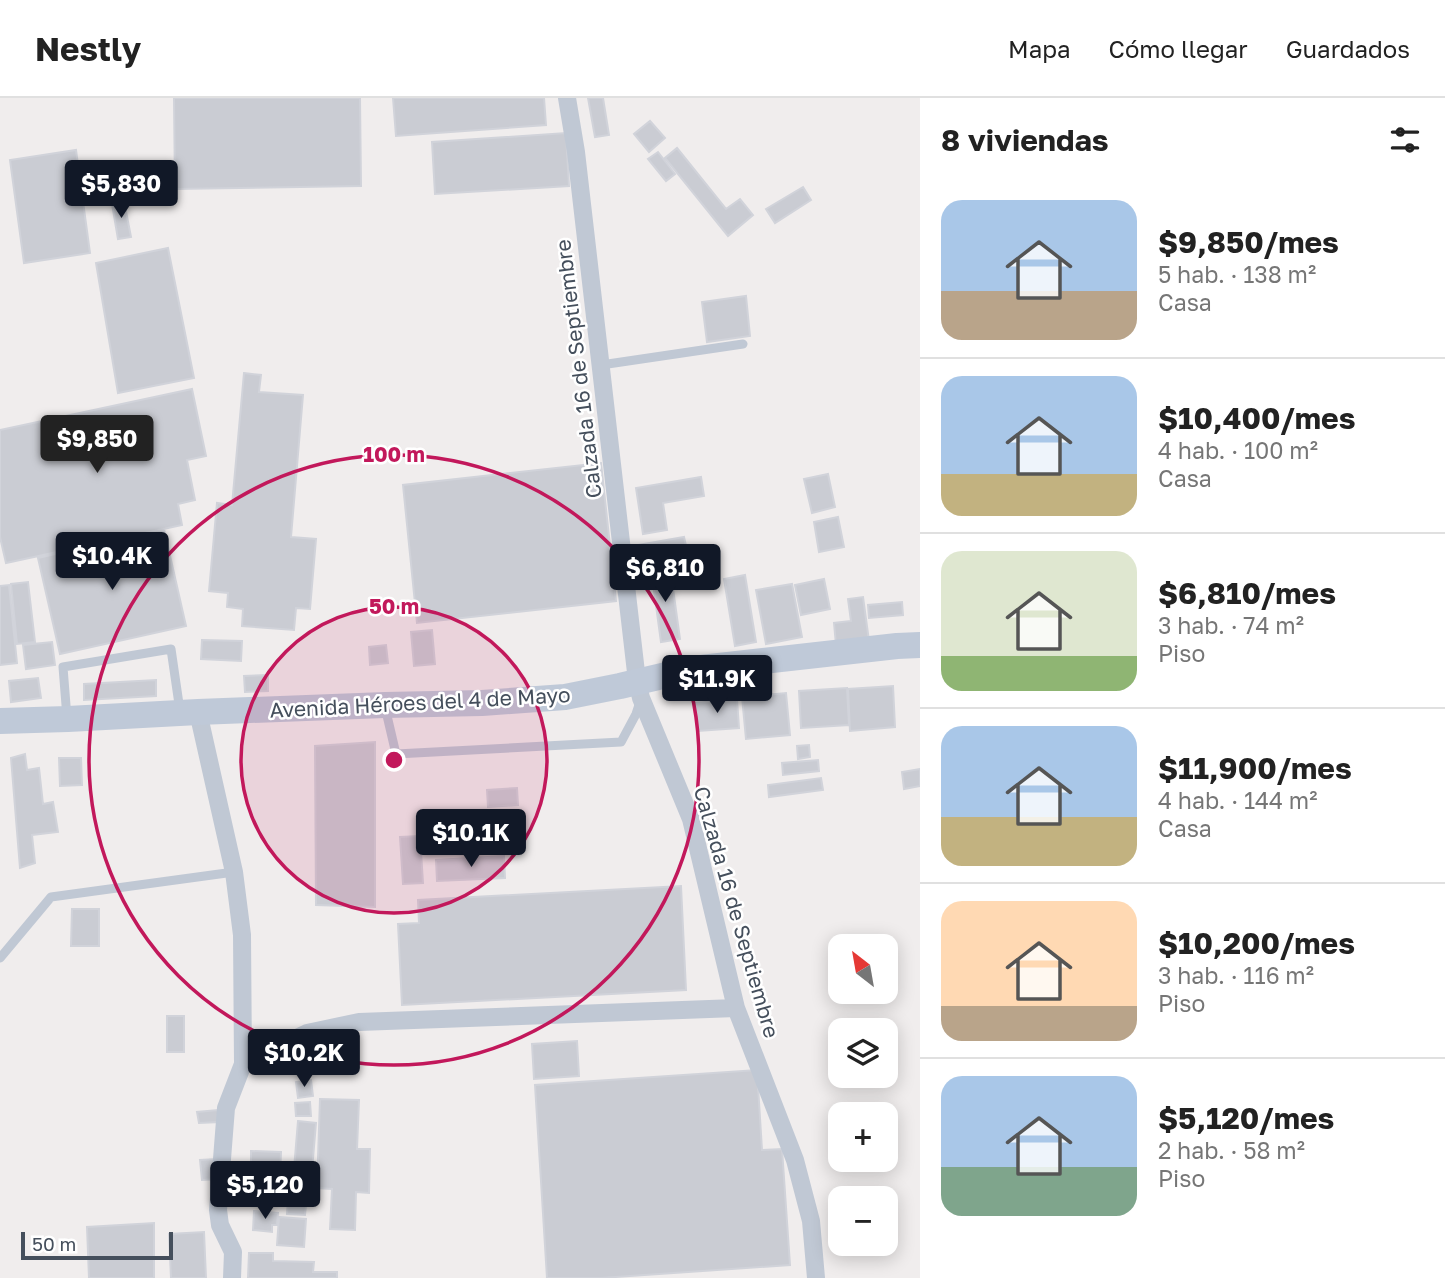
<!DOCTYPE html>
<html lang="es">
<head>
<meta charset="utf-8">
<style>
	body { margin:0; font-family:"Golos Text",sans-serif; background:#f2f2f2; color:#222; height:100vh; display:flex; flex-direction:column; font-size:26px; white-space:nowrap }
	* { box-sizing:border-box; margin:0 }
	p { font-size:23px; color:#767676 }
	.icon { flex:none; width:38px; height:38px; fill:none; stroke:currentColor; stroke-width:2; stroke-linecap:round; stroke-linejoin:round }
	.map { position:relative; flex:1; overflow:hidden }
	.side { display:flex; flex-direction:column; background:#fff; width:525px }
	.side>* { flex:none }
	.needle { width:46px; rotate:329deg }
	.controls { position:absolute; left:828px; top:836px; display:grid; gap:14px }
	.controls a { display:grid; place-items:center; width:70px; height:70px; border-radius:14px; background:#fff; box-shadow:0 4px 18px #0003; font-size:35px }
	.scale { position:absolute; left:21px; bottom:18px; width:152px; box-sizing:border-box; padding-left:7px; border:4px solid #454f5c; border-top:0; font-size:19px; line-height:24px; white-space:nowrap; color:#454f5c; -webkit-text-stroke:5px #fff; paint-order:stroke }
	.price { position:absolute; translate:-50% -60px; padding:0 16px; border-radius:7px; background:#111827; color:#fff; font-size:23px; line-height:46px; filter:drop-shadow(0 2px 4px #0008) }
	.price::after { content:''; position:absolute; left:50%; top:42px; width:21px; height:16px; margin-left:-10px; background:inherit; clip-path:polygon(0 0,100% 0,50% 100%) }
	.price.selected { background:#222; color:#fff }
	ul { padding:0; list-style:none }
	li { display:flex; align-items:center; gap:21px; height:175px; padding:0 21px }
	li+li { border-top:2px solid #e0e0e0 }
	li span { display:grid; place-items:center; flex:none; width:196px; height:140px; border-radius:21px; color:#555 }
	li>.icon { margin-inline-start:auto }
	span .icon { width:84px; height:84px; fill:#fffc; stroke-width:1 }
	li b { font-size:30px }
	h2 { display:flex; justify-content:space-between; align-items:center; height:84px; padding:0 21px; font-size:30px }
	header { display:flex; align-items:center; gap:42px; box-sizing:border-box; height:98px; padding:0 35px; background:#fff; border-bottom:2px solid #e0e0e0 }
	header strong { font-size:33px }
	nav { display:flex; gap:38px; margin-inline-start:auto; font-size:24px }
	main { display:flex; flex:1; min-height:0 }
	.map>svg:first-child { display:block }
</style>
</head>
<body>
<header>
<strong>Nestly</strong>
<nav><a>Mapa</a><a>Cómo llegar</a><a>Guardados</a></nav>
</header>
<main>
<div class="map">
<svg width="920" height="1180" viewBox="0 0 920 1180">
	<rect width="100%" height="100%" fill="#f0eded"/>
	<path fill="#caccd3" stroke="#d1d3da" stroke-width="2" d="M 174,0 L 360,0 L 361,88 L 175,91 Z
		M 393,0 L 544,0 L 546,27 L 396,38 Z
		M 588,0 L 603,0 L 609,37 L 595,39 Z
		M 650,23 L 665,40 L 649,54 L 634,36 Z
		M 566,35 L 569,88 L 435,96 L 432,44 Z
		M 677,50 L 726,111 L 740,101 L 753,117 L 728,138 L 665,60 Z
		M 76,52 L 90,155 L 24,165 L 10,62 Z
		M 658,54 L 675,76 L 666,83 L 648,61 Z
		M 803,89 L 811,102 L 775,125 L 766,111 Z
		M 124,103 L 131,139 L 118,141 L 112,106 Z
		M 168,150 L 194,280 L 118,295 L 96,165 Z
		M 746,198 L 750,238 L 707,244 L 702,204 Z
		M 244,275 L 261,277 L 259,294 L 303,297 L 291,439 L 316,441 L 310,511 L 296,510 L 294,532 L 242,528 L 243,511 L 227,509 L 228,495 L 209,493 L 217,405 L 232,407 Z
		M 192,291 L 206,358 L 187,362 L 195,402 L 178,406 L 182,427 L 6,465 L 0,439 L 0,332 Z
		M 601,365 L 616,503 L 417,525 L 403,387 Z
		M 828,376 L 835,409 L 812,415 L 804,381 Z
		M 701,379 L 704,398 L 663,405 L 667,432 L 643,436 L 636,390 Z
		M 838,419 L 844,449 L 819,454 L 814,424 Z
		M 164,431 L 186,528 L 60,556 L 38,460 Z
		M 684,439 L 688,456 L 641,464 L 638,447 Z
		M 670,469 L 680,541 L 661,544 L 651,471 Z
		M 745,477 L 756,544 L 735,548 L 724,481 Z
		M 824,481 L 830,511 L 801,517 L 795,487 Z
		M 28,484 L 35,544 L 17,546 L 11,486 Z
		M 792,486 L 802,539 L 766,546 L 756,492 Z
		M 9,487 L 17,565 L 0,567 L 0,488 Z
		M 863,499 L 869,543 L 836,547 L 834,525 L 851,523 L 848,501 Z
		M 902,504 L 903,517 L 869,520 L 868,507 Z
		M 432,532 L 435,566 L 414,568 L 411,534 Z
		M 202,542 L 242,543 L 241,563 L 201,561 Z
		M 52,544 L 55,567 L 26,571 L 23,547 Z
		M 386,547 L 388,565 L 370,567 L 369,549 Z
		M 268,577 L 268,593 L 245,594 L 244,578 Z
		M 38,580 L 41,600 L 11,604 L 9,583 Z
		M 156,582 L 156,598 L 84,602 L 84,586 Z
		M 893,588 L 895,629 L 850,633 L 848,591 Z
		M 847,590 L 849,627 L 801,630 L 799,593 Z
		M 786,595 L 790,637 L 746,641 L 742,599 Z
		M 737,601 L 739,630 L 698,633 L 695,605 Z
		M 375,644 L 375,809 L 316,807 L 315,648 Z
		M 809,647 L 810,659 L 798,661 L 797,648 Z
		M 25,656 L 27,672 L 39,670 L 43,706 L 53,704 L 58,734 L 32,737 L 35,765 L 20,770 L 11,660 Z
		M 59,660 L 81,660 L 82,687 L 60,688 Z
		M 818,662 L 819,673 L 783,677 L 782,665 Z
		M 920,671 L 920,688 L 904,691 L 902,674 Z
		M 821,680 L 823,692 L 769,699 L 768,687 Z
		M 517,690 L 518,707 L 488,709 L 487,692 Z
		M 489,719 L 502,719 L 502,737 L 490,737 Z
		M 420,738 L 423,785 L 403,786 L 400,739 Z
		M 504,758 L 505,780 L 437,783 L 436,762 Z
		M 681,788 L 686,892 L 402,907 L 398,826 L 419,825 L 418,802 Z
		M 72,811 L 99,811 L 99,848 L 71,848 Z
		M 167,918 L 184,918 L 184,954 L 167,954 Z
		M 577,943 L 579,978 L 534,981 L 532,946 Z
		M 757,972 L 762,1052 L 782,1051 L 790,1167 L 601,1180 L 547,1180 L 535,987 Z
		M 311,982 L 313,998 L 298,1000 L 296,984 Z
		M 320,1001 L 359,1002 L 357,1051 L 370,1051 L 369,1095 L 356,1094 L 355,1132 L 330,1131 L 332,1091 L 317,1090 Z
		M 310,1004 L 311,1018 L 296,1018 L 295,1005 Z
		M 218,1012 L 220,1024 L 199,1025 L 197,1014 Z
		M 298,1023 L 316,1025 L 311,1084 L 293,1083 Z
		M 251,1053 L 281,1054 L 280,1078 L 251,1078 Z
		M 217,1061 L 219,1081 L 202,1082 L 200,1062 Z
		M 289,1087 L 308,1088 L 305,1117 L 287,1116 Z
		M 254,1113 L 278,1115 L 277,1127 L 272,1127 L 272,1134 L 253,1132 Z
		M 279,1119 L 306,1121 L 304,1149 L 277,1147 Z
		M 154,1125 L 154,1180 L 89,1180 L 87,1129 Z
		M 204,1134 L 206,1180 L 171,1180 L 169,1136 Z
		M 249,1155 L 273,1155 L 273,1163 L 314,1164 L 313,1174 L 337,1174 L 337,1180 L 248,1180 Z"/>
	<g fill="none" stroke-linecap="round" stroke-linejoin="round">
		<path stroke="#c0c8d4" stroke-width="9" d="M 601,267 L 743,246
			M 385,609 L 396,656 L 621,644 L 636,616 L 640,604
			M 67,620 L 63,569 L 171,551 L 180,613
			M 0,860 L 51,799 L 234,774"/>
		<path stroke="#c0c8d4" stroke-width="18" d="M 567,0 L 576,54 L 637,583 L 641,600 L 691,721 L 736,910 L 795,1062 L 811,1123 L 816,1180
			M 198,614 L 234,774 L 242,837 L 243,966 L 226,1010 L 218,1112 L 220,1127 L 233,1154 L 232,1180
			M 243,966 L 307,935 L 359,924 L 736,910"/>
		<path stroke="#bfc9d8" stroke-width="26" d="M 0,623 L 68,621 L 198,614 L 385,607 L 482,605 L 565,599 L 620,588 L 692,571 L 897,548 L 920,547"/>
	</g>
	<circle cx="394" cy="662" r="153" fill="#c2185b" fill-opacity=".12"/>
	<g fill="none" stroke="#c2185b" stroke-width="3.5">
		<circle cx="394" cy="662" r="153"/>
		<circle cx="394" cy="662" r="305"/>
	</g>
	<g text-anchor="middle" dominant-baseline="central" stroke-width="5" stroke-linejoin="round" paint-order="stroke">
		<g font-size="21" fill="#454f5c" stroke="#fff">
			<text transform="translate(578 271) rotate(-97)">Calzada 16 de Septiembre</text>
			<text transform="translate(420 604) rotate(-3)">Avenida Héroes del 4 de Mayo</text>
			<text transform="translate(737 814) rotate(74)">Calzada 16 de Septiembre</text>
		</g>
	</g>
	<circle cx="394" cy="662" r="10" fill="#c2185b" stroke="#fff" stroke-width="3.5"/>
	<g font-size="21" text-anchor="middle" font-weight="bold" fill="#c2185b" stroke="#fff" stroke-width="5" stroke-linejoin="round" paint-order="stroke">
		<text x="394" y="364">100 m</text>
		<text x="394" y="516">50 m</text>
	</g>
</svg>
<div class="controls">
<a><svg class="needle" viewBox="-14 -14 28 28"><path d="M0-13l5 13h-10z" fill="#e53935"/><path d="M0 13l5-13h-10z" fill="#767676"/></svg></a>
<a><svg class="icon" aria-label="layers" viewBox="0 0 24 24"><path d="M12 4l9 5-9 5-9-5zM3 14l9 5 9-5"/></svg></a>
<a>+</a>
<a>−</a>
</div>
<div class="scale">50 m</div>
<b class="price" style="left:121px;top:122px">$5,830</b>
<b class="price selected" style="left:97px;top:377px">$9,850</b>
<b class="price" style="left:112px;top:494px">$10.4K</b>
<b class="price" style="left:665px;top:506px">$6,810</b>
<b class="price" style="left:717px;top:617px">$11.9K</b>
<b class="price" style="left:471px;top:771px">$10.1K</b>
<b class="price" style="left:304px;top:991px">$10.2K</b>
<b class="price" style="left:265px;top:1123px">$5,120</b>
</div>
<section class="side">
<h2>8 viviendas<svg class="icon" aria-label="filters" viewBox="0 0 24 24"><path d="M4 7h16M4 17h16"/><circle cx="9" cy="7" r="2"/><circle cx="15" cy="17" r="2"/></svg></h2>
<ul>
<li><span style="background:linear-gradient(#a9c7e8 65%,#b9a48a 0)"><svg class="icon" aria-label="home" viewBox="0 0 24 24"><path d="M3 11l9-7 9 7M6 9v11h12V9"/></svg></span><div><b>$9,850/mes</b><p>5 hab. · 138 m²</p><p>Casa</p></div></li>
<li><span style="background:linear-gradient(#a9c7e8 70%,#c2b280 0)"><svg class="icon" aria-label="home" viewBox="0 0 24 24"><path d="M3 11l9-7 9 7M6 9v11h12V9"/></svg></span><div><b>$10,400/mes</b><p>4 hab. · 100 m²</p><p>Casa</p></div></li>
<li><span style="background:linear-gradient(#dfe7d0 75%,#8fb573 0)"><svg class="icon" aria-label="home" viewBox="0 0 24 24"><path d="M3 11l9-7 9 7M6 9v11h12V9"/></svg></span><div><b>$6,810/mes</b><p>3 hab. · 74 m²</p><p>Piso</p></div></li>
<li><span style="background:linear-gradient(#a9c7e8 65%,#c2b280 0)"><svg class="icon" aria-label="home" viewBox="0 0 24 24"><path d="M3 11l9-7 9 7M6 9v11h12V9"/></svg></span><div><b>$11,900/mes</b><p>4 hab. · 144 m²</p><p>Casa</p></div></li>
<li><span style="background:linear-gradient(#ffd9b3 75%,#b9a48a 0)"><svg class="icon" aria-label="home" viewBox="0 0 24 24"><path d="M3 11l9-7 9 7M6 9v11h12V9"/></svg></span><div><b>$10,200/mes</b><p>3 hab. · 116 m²</p><p>Piso</p></div></li>
<li><span style="background:linear-gradient(#a9c7e8 65%,#7fa58c 0)"><svg class="icon" aria-label="home" viewBox="0 0 24 24"><path d="M3 11l9-7 9 7M6 9v11h12V9"/></svg></span><div><b>$5,120/mes</b><p>2 hab. · 58 m²</p><p>Piso</p></div></li>
</ul>
</section>
</main>
</body>
</html>
